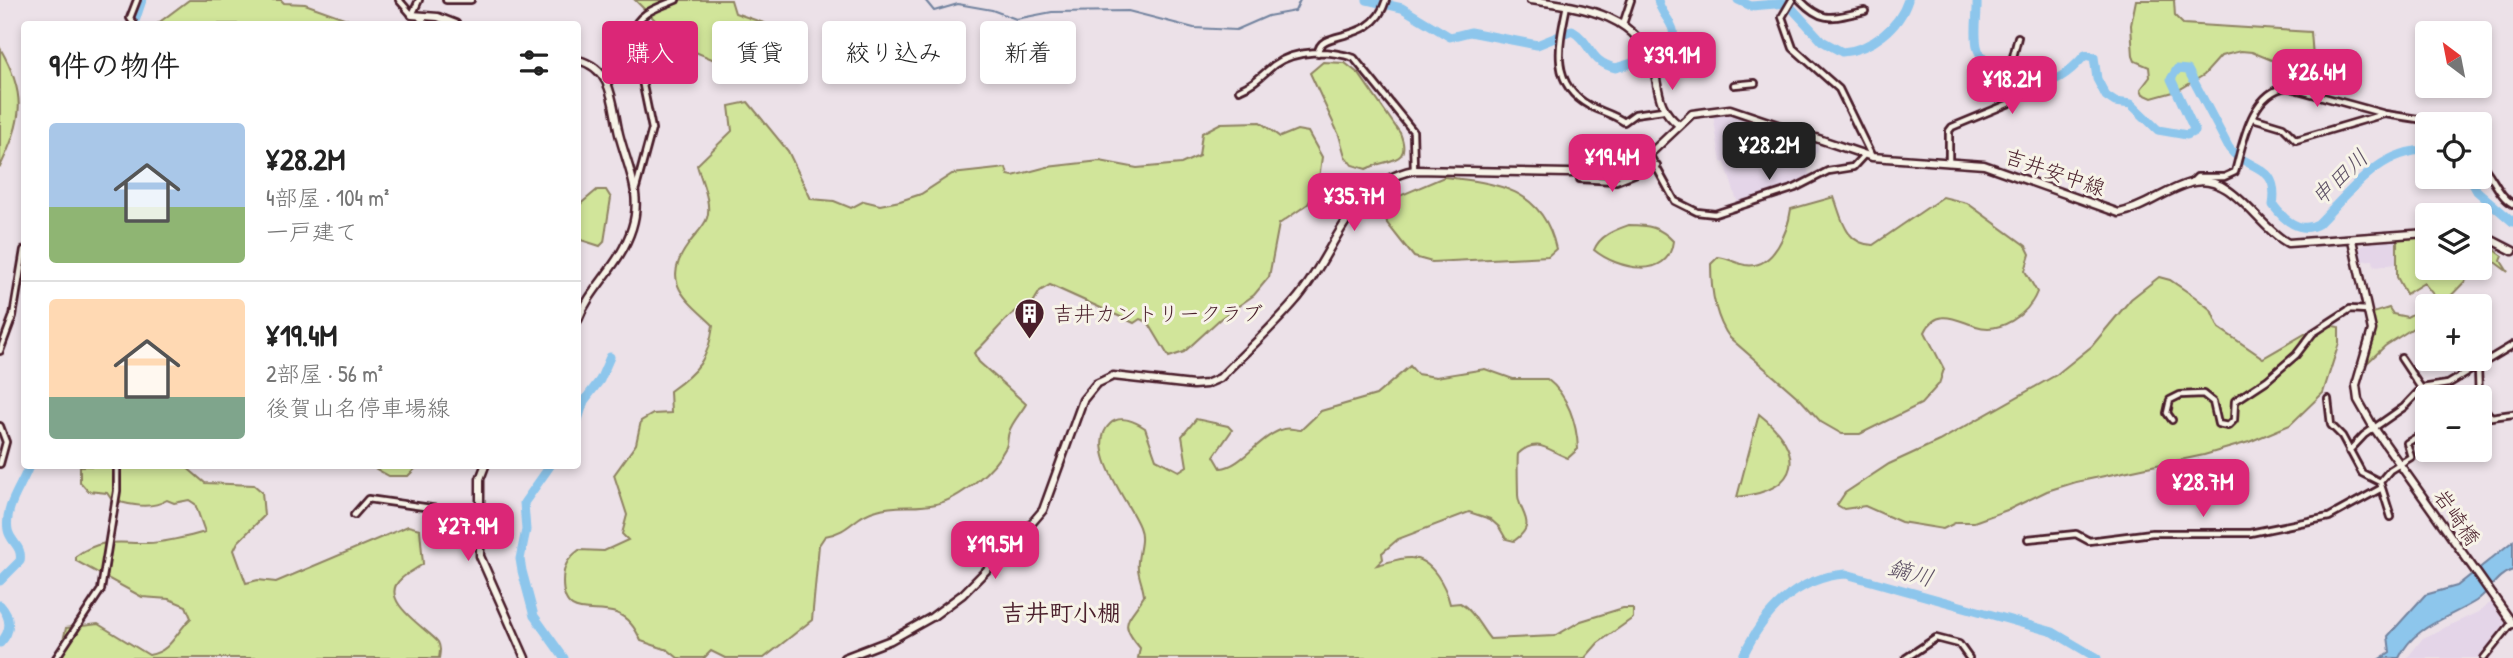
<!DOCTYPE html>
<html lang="ja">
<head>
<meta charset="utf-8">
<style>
	body { margin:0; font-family:"Patrick Hand","Klee One",sans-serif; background:#f2f2f2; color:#222; height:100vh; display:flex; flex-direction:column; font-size:26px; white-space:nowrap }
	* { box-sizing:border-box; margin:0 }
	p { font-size:23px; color:#767676 }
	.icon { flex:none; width:38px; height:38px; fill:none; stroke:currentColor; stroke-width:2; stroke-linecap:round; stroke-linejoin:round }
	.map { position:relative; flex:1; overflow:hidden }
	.panel { position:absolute; left:21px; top:21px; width:560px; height:448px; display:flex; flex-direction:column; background:#fff; border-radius:7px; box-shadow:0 4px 10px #0003 }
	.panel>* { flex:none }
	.guide { position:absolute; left:602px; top:21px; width:665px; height:63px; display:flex; gap:14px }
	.needle { width:46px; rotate:328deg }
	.fabs { position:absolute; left:2415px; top:21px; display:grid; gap:14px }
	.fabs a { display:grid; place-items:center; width:77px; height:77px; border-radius:7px; background:#fff; box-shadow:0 4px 10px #0003; font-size:35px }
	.price { position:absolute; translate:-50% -60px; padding:0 16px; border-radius:14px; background:#db2777; color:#fff; font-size:23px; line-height:46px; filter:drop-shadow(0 2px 4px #0008) }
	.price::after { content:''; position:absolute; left:50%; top:42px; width:21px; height:16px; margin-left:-10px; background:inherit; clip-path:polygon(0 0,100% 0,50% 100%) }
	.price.active { background:#222; color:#fff }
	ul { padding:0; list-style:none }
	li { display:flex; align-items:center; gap:21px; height:175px; padding:0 28px }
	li+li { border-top:2px solid #e0e0e0 }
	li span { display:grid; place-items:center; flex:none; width:196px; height:140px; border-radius:7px; color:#555 }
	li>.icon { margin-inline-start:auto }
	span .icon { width:84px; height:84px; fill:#fffc; stroke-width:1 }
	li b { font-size:30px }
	h2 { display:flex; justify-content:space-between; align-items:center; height:84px; padding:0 28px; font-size:30px }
	.pill { padding:0 24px; border-radius:7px; background:#fff; box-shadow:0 4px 10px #0003; font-size:24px; line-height:63px }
	.pill.active { background:#db2777; color:#fff }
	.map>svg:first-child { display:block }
</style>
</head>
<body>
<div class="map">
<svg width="2513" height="658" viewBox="0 0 2513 658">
	<rect width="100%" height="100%" fill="#ece1e8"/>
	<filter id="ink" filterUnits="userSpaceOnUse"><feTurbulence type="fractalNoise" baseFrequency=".0143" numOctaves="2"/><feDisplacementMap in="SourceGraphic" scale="14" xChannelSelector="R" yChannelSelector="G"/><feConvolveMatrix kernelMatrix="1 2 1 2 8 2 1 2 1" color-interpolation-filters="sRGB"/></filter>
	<g filter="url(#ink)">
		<path fill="#e4d5e8" d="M 1713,115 L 1747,116 L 1816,143 L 1818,152 L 1804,156 L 1810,177 L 1794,186 L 1738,204 L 1725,163 L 1721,162 Z
			M 2397,239 L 2399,264 L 2374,266 L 2373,260 L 2360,261 L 2359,250 L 2364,244 Z
			M 2491,602 L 2507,625 L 2481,658 L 2407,658 L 2423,638 L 2478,612 Z"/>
		<path fill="#d1e59a" stroke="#8e8262" stroke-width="2" d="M 189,0 L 281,0 L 284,3 L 305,4 L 358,23 L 403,24 L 157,24 Z
			M 635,0 L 731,0 L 735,13 L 778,28 L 783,35 L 773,77 L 764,81 L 681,46 Z
			M 2136,0 L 2174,0 L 2175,16 L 2183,24 L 2311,32 L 2313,57 L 2298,71 L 2252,52 L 2241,51 L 2221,56 L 2204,75 L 2177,91 L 2152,98 L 2143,94 L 2141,89 L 2150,77 L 2149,67 L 2135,61 L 2133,56 L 2131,25 Z
			M 0,48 C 27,95 23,119 0,167 Z
			M 1323,62 L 1345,63 L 1359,74 L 1400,133 C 1413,165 1387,158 1366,169 L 1352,165 L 1345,156 L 1339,135 L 1310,73 Z
			M 748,102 L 788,151 L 811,199 L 834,201 L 851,208 L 864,201 L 880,205 L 900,201 L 921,194 L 952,174 L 1006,168 L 1008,175 L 1013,176 L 1047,167 L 1100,161 L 1137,168 L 1181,164 L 1199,156 L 1202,133 L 1221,123 L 1260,122 L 1280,137 L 1297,130 L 1308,132 L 1322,157 L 1318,186 L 1308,204 L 1279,224 L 1269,277 L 1254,295 L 1220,319 L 1184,352 L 1169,357 L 1148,322 L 1140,319 L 1134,323 L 1050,285 L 1040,291 L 1031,306 C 1011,305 992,339 974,353 L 979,362 L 1026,404 C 1021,413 1012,422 1009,432 C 1007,437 1008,443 1006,447 C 994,470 960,499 936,504 C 916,509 896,504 877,510 C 853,516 851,532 825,536 L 819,545 L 812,620 L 764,658 L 725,658 L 711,651 L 704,658 L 678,658 L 668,650 L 641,641 C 636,629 629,618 616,613 C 593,605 563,621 563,582 C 563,567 567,559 579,550 L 604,551 L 628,540 L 622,534 L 627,515 L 614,475 L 636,444 L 641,421 L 653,414 L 671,413 L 670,391 C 697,372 709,359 713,325 C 686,299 660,283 688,245 C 693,237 704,227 707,218 C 712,203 701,180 697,165 L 732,131 L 729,106 Z
			M 1444,177 C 1497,183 1543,188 1556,249 L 1548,256 L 1432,262 L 1414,257 L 1401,241 L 1387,223 L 1385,208 L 1397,197 Z
			M 597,190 L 606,190 L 611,198 L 604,242 L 600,246 L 578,239 L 578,206 Z
			M 1834,197 C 1842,219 1845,244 1873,245 L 1943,197 L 1967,203 L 2026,246 L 2030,254 L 2025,271 L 2037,292 C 2028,315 2000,334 1976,326 C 1956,320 1937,307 1925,332 L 1944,369 L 1939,384 L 1921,404 L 1860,434 L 1842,434 L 1821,422 L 1801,400 L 1730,338 C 1715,318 1711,289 1711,264 L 1718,257 C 1728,258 1735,263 1745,265 C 1774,270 1788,230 1791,209 Z
			M 1629,225 C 1648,225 1660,227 1673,241 C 1669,281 1617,269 1594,250 C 1600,235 1615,230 1629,225 Z
			M 2427,237 L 2427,268 L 2478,268 L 2441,306 L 2428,306 L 2435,297 L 2424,283 L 2406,294 L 2397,277 L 2397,239 Z
			M 2480,239 L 2503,256 L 2501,261 L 2508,272 L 2488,257 L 2480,266 Z
			M 2159,277 L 2170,280 L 2195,297 L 2211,310 L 2219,328 L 2263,358 L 2322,324 L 2339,327 L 2339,343 L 2323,393 L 2290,425 L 2249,442 L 2204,455 L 2076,482 L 2047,491 L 2010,509 L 1974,522 L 1957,522 L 1943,529 L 1901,522 L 1865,506 L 1844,509 L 1837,505 L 1845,493 L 1889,464 L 1939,441 L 2056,375 L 2092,346 L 2131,299 Z
			M 2427,306 L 2427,319 L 2385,346 L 2364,366 L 2375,337 L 2373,313 L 2389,308 L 2393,314 L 2407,317 Z
			M 1410,366 L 1417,374 L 1436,377 L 1485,369 L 1513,379 L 1547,379 C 1568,395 1577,424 1578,449 L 1568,458 C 1549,451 1537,436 1518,454 C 1517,459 1518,488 1518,495 C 1519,514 1539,523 1514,541 L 1506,539 L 1499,527 L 1490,519 L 1469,512 L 1398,539 L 1382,553 L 1383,559 L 1377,565 C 1387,563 1401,557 1411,558 C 1432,559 1446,587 1450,604 L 1460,603 C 1473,610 1480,627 1490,639 L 1555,636 L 1581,621 L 1623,608 L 1633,608 L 1633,618 L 1598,643 L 1585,658 L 1138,658 L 1140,648 C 1117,621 1129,621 1144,596 C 1143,586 1139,578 1138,569 C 1136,556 1145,541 1139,527 C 1130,503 1084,448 1110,424 C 1120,414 1136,422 1145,428 L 1156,459 L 1179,471 L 1187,466 L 1182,436 L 1196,419 L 1228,426 L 1232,430 L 1214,456 L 1221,468 C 1241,467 1262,434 1284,429 C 1289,427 1295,430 1301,430 L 1321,411 L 1376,395 Z
			M 1759,414 C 1806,451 1802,491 1737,497 Z
			M 80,466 L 185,466 L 205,483 L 254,485 L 262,492 L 264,516 L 238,542 L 234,550 L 246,583 L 258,580 L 276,582 L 408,526 L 420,529 L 423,564 C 416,569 407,573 401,579 C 376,600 429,630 438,642 C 441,648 440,652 439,658 L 59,658 L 66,628 L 98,624 L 149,655 C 171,652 176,632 191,618 L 186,606 L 169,599 L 142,597 L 76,561 L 76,556 C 102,538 116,543 145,543 C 157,544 192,536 205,532 L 195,504 L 189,500 L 174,503 L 167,500 C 150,510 131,505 112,500 L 107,493 L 88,491 L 80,482 Z
			M 371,466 L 418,466 L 408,476 L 389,476 Z"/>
		<path fill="#8dc6ec" stroke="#72839f" stroke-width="2" d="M 2513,541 L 2513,570 C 2495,575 2491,591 2476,601 C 2449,618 2413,626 2399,658 L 2381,658 L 2390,652 L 2388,636 L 2425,595 L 2457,586 Z"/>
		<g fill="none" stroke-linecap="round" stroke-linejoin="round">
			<path stroke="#72839f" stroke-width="2" d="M 925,0 L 934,11 L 958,4 L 992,10 L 1016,19 L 1052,12 L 1128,11 L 1194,28 L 1236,30 L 1268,16 L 1295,11 L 1300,0"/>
			<path stroke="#8dc6ec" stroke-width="9" d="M 1367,0 L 1402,8 L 1450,37 L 1470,32 L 1537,45 L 1572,31 C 1592,42 1588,62 1616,68 C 1631,63 1678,53 1673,30 C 1670,19 1660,12 1658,0
				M 1738,0 L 1751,6 L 1787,3 L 1822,41 L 1842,52 C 1871,50 1899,28 1908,0
				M 1977,0 C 1978,15 1973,35 1978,50 C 1988,75 2036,91 2060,77 C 2069,72 2078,63 2085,55 L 2094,57 L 2097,79 L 2106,96 L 2115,102 L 2131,104 L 2158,130 L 2187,135 L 2195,131 L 2171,79 L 2177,69 L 2188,70 L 2229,148 C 2246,171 2280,162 2273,205 C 2284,220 2300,234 2318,224 C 2350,192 2379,150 2427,150
				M 134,24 L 142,0
				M 2469,177 L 2477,191 L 2513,222
				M 578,420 L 584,401 L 600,380 L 610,357
				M 550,466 L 524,503 L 526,530 L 520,559 L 522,571 L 534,616 L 564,658
				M 0,581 L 20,561 C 23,546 10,542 8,530 C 4,507 22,486 29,466
				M 0,605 C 11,617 12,631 0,643
				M 1742,658 C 1762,614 1796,577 1846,574 L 2053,632 L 2097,658"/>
			<defs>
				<path id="street" d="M 399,0 L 412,15 L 419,0
					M 446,0 L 471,0
					M 1792,0 L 1782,17 L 1793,48 L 1839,89 L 1872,157
					M 1800,0 C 1824,25 1834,17 1865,11
					M 1567,5 C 1559,44 1549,84 1590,106 C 1602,112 1613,114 1624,122 L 1635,114 L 1663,110
					M 420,18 L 427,24
					M 134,24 L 130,18 L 137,0
					M 1623,24 L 1631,0
					M 1318,53 C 1319,27 1372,47 1386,0
					M 1734,85 L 1755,83
					M 1239,90 C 1254,84 1262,75 1274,65 C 1296,49 1329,50 1354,58 L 1413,131 L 1414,170
					M 2253,118 L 2283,127 L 2296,140 L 2384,114
					M 1649,154 L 1675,201 L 1697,212 L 1715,214 L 1795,188 L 1828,171 L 1853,167 L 1864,155
					M 1949,163 L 1949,131 L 1952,127 L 2010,103 L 2010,69 L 2018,37
					M 2480,163 C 2493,175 2498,196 2513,204
					M 1579,174 L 1580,179 L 1616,181 L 1657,165
					M 2193,181 L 2197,177 L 2224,177 L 2235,172 C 2243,143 2251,92 2287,87 L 2385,114 L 2451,124
					M 636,188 L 652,129 L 632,32 C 639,12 657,8 676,0
					M 0,351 L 13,316 L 24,250
					M 2480,354 L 2485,363
					M 2401,358 L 2421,388
					M 2478,368 L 2479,397
					M 2328,399 L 2331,425 L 2342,436 L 2362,473 L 2380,482
					M 2480,403 L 2491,417 L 2513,414
					M 2172,420 L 2167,413 L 2170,400 L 2180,395 L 2203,394 L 2213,402 L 2218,424 L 2228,426 L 2234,420 L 2235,401 L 2267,380 L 2296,355 L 2313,333 L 2350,309 L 2367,310
					M 0,426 L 6,442 L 0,464
					M 2349,451 L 2364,435 L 2404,407 L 2422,388 L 2448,384 L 2513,345
					M 354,515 L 368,499 L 480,515
					M 2391,517 L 2380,482 L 2390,470 L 2411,457 L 2407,443 L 2427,431
					M 2028,539 L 2076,534 L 2089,541 L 2152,533 L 2250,533 L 2329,517 L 2380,489
					M 56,658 L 101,590 L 117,491 L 117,466
					M 1906,658 L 1936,638 L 1959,644 L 1969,658
					M 2484,658 L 2512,623"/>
				<path id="secondary" d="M 1530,0 C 1582,7 1642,14 1655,73 C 1659,95 1660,111 1679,125
					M 412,15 L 438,17 L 456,24
					M 578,60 C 614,69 612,105 619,134 C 627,166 643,194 632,228 C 620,266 591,286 578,320
					M 2480,234 L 2513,251
					M 2352,240 L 2372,330 L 2356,385 L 2358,400 L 2374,428 L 2513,624
					M 485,466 L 480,479 L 480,556 L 525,658
					M 844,658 L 891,640 L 932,617 L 963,594 L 1025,531 L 1043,510 L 1083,400 L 1096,384 L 1113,376 L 1193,385 L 1206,384 L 1220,378 C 1245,352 1272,328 1295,301 C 1334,257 1348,183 1414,170 L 1622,174 L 1637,166 L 1692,114 L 1730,109 L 1872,157 L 1984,165 L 2119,213 C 2145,208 2165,190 2190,183 C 2231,170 2257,227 2288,243 L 2427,233"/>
			</defs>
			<use href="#street" stroke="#4a1f2b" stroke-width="10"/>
			<use href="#secondary" stroke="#4a1f2b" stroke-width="11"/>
			<use href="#street" stroke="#f7f3e8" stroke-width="4.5"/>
			<use href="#secondary" stroke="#f7f3e8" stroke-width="6"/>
		</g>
	</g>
	<defs>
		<symbol id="building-pin" viewBox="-11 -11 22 30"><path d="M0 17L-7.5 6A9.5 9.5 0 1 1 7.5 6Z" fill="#4a1f2b" stroke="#f7f3e8"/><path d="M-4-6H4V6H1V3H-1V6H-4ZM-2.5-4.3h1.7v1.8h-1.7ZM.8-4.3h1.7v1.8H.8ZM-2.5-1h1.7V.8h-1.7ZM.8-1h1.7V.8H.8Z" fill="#fff"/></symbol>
	</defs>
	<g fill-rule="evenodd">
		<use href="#building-pin" x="1012" y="296" width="35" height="47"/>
	</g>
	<g text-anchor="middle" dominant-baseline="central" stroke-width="6" stroke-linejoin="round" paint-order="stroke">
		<g font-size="21" fill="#4a1f2b" stroke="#f7f3e8">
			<text transform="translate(2055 172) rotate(19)">吉井安中線</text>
			<text transform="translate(2457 517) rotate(55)">岩崎橋</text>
		</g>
		<g font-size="21" fill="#4a1f2b" stroke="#f7f3e8" text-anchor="start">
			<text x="1053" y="313">吉井カントリークラブ</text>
		</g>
		<g font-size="23" font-style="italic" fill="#5e5165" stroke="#f7f3e8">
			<text transform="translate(2339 177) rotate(-44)">申田川</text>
			<text transform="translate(1911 572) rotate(16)">鏑川</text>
		</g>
		<g font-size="24" font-weight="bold" fill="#4a1f2b" stroke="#f7f3e8">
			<text x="1061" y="612">吉井町小棚</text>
		</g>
	</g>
</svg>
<div class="fabs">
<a><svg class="needle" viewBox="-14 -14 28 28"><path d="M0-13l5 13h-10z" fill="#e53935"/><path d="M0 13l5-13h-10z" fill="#767676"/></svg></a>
<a><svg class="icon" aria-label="locate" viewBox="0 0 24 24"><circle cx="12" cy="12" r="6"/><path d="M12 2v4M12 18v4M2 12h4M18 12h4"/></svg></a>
<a><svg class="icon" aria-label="layers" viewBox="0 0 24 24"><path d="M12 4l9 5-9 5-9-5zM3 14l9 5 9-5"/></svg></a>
<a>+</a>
<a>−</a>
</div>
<b class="price" style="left:1672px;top:92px">¥39.1M</b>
<b class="price" style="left:2317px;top:109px">¥26.4M</b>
<b class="price" style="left:2012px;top:116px">¥18.2M</b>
<b class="price active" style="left:1769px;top:182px">¥28.2M</b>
<b class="price" style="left:1612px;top:194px">¥19.4M</b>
<b class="price" style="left:1354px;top:233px">¥35.7M</b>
<b class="price" style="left:2203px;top:519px">¥28.7M</b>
<b class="price" style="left:468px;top:563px">¥27.9M</b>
<b class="price" style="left:995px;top:581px">¥19.5M</b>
<div class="guide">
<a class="pill active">購入</a>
<a class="pill">賃貸</a>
<a class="pill">絞り込み</a>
<a class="pill">新着</a>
</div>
<section class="panel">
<h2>9件の物件<svg class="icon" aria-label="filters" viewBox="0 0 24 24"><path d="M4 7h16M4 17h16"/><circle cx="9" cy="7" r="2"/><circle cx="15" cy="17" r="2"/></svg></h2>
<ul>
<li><span style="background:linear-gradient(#a9c7e8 60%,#8fb573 0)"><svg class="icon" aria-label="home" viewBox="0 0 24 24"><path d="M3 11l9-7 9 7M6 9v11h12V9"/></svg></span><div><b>¥28.2M</b><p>4部屋 · 104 m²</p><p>一戸建て</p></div></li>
<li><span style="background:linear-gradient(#ffd9b3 70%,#7fa58c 0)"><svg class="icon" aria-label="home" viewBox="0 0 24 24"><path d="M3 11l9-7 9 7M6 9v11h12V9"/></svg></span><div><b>¥19.4M</b><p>2部屋 · 56 m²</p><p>後賀山名停車場線</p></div></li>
</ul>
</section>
</div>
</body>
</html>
